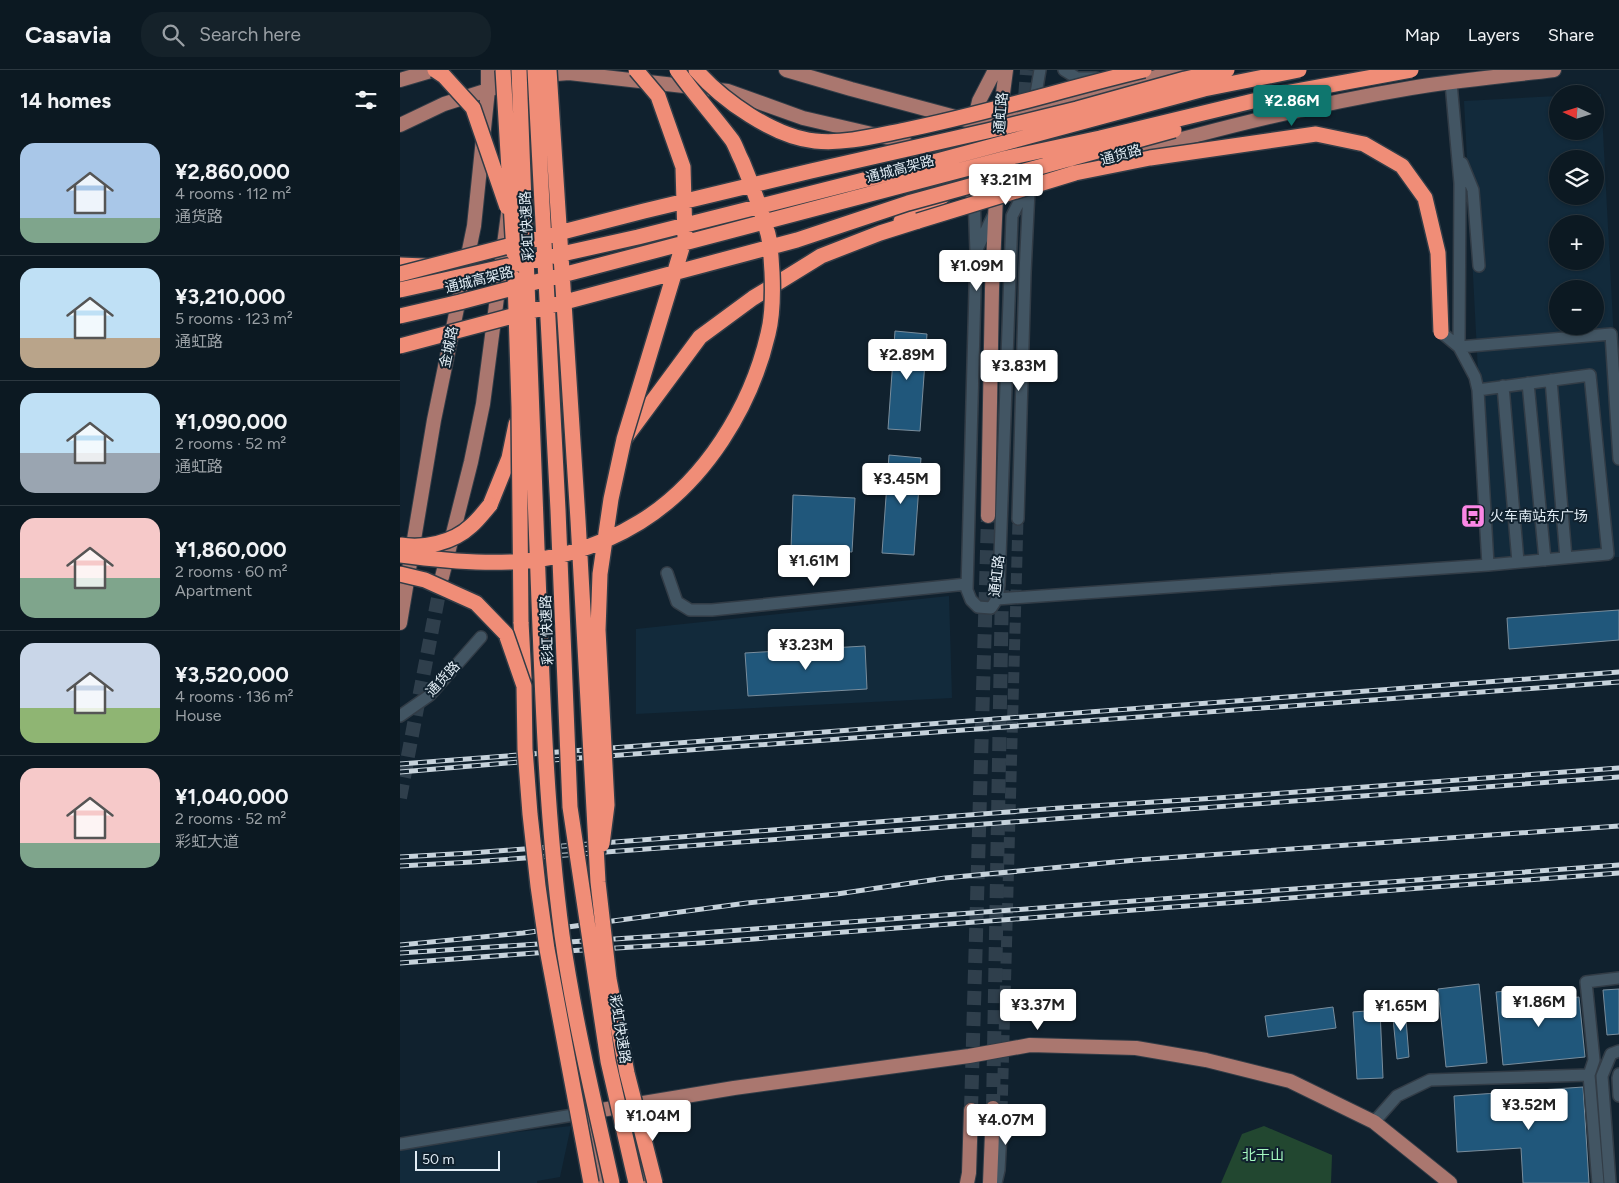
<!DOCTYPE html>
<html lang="en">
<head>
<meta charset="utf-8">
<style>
	body { margin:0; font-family:Figtree,"Noto Sans SC",sans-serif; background:#15222a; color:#f1f3f6; height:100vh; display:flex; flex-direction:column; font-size:19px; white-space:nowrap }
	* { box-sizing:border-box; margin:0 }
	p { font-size:16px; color:#9aa0a5 }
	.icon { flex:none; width:28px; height:28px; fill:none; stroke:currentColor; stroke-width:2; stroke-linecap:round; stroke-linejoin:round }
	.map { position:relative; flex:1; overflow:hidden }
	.panel { display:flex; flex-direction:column; background:#0c1922; width:400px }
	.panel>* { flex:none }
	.needle { width:32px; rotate:274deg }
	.controls { position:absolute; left:1149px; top:15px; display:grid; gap:10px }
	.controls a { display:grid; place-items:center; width:55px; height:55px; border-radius:50%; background:#0c1922; box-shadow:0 1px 4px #0004,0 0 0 1px #2c3840; font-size:25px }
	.scale { position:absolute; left:15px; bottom:12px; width:85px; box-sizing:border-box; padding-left:5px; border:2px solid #e1ecf4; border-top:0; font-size:14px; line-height:18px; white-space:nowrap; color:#e1ecf4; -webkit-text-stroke:4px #10212e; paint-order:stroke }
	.price { position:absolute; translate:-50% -42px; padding:0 11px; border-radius:5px; background:#fff; color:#222; font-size:16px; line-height:32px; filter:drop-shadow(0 1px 2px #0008) }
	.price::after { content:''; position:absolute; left:50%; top:30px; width:15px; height:11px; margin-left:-8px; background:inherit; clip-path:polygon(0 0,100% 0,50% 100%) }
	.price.on { background:#0f766e; color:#fff }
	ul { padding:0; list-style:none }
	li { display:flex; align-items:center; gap:15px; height:125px; padding:0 20px }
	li+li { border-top:1px solid #2c3840 }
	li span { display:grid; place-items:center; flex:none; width:140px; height:100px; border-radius:15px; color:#555 }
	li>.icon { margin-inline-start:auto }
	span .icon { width:60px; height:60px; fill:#fffc; stroke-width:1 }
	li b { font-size:21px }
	h2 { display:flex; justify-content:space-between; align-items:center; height:60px; padding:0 20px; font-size:21px }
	header { display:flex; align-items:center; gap:30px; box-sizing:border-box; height:70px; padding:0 25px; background:#0c1922; border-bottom:1px solid #2c3840 }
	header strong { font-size:24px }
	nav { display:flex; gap:28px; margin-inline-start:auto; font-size:18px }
	.search { width:350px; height:45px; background:#15222a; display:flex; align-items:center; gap:12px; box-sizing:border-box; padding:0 18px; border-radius:20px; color:#9aa0a5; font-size:19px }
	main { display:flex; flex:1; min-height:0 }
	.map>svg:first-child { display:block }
</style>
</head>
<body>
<header>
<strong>Casavia</strong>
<div class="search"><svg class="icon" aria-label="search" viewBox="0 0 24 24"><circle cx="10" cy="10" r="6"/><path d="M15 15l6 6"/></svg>Search here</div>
<nav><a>Map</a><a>Layers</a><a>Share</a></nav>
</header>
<main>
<section class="panel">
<h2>14 homes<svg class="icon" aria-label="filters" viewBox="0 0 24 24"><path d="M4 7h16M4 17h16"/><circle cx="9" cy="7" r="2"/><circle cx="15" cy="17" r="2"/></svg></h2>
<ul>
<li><span style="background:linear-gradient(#a9c7e8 75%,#7fa58c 0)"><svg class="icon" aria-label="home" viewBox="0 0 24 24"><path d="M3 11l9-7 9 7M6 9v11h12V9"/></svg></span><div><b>¥2,860,000</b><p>4 rooms · 112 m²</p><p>通货路</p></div></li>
<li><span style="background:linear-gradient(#bfe0f5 70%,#b9a48a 0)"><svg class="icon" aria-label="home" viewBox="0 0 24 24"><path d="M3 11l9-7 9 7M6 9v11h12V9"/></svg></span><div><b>¥3,210,000</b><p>5 rooms · 123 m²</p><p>通虹路</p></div></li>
<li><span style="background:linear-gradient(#bfe0f5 60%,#9aa5b1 0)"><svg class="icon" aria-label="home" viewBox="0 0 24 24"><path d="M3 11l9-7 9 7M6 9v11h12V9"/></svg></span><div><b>¥1,090,000</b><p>2 rooms · 52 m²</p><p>通虹路</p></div></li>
<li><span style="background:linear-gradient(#f6c9c9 60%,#7fa58c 0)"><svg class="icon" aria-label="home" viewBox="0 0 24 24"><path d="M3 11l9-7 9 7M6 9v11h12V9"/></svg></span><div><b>¥1,860,000</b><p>2 rooms · 60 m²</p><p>Apartment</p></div></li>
<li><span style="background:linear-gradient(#c9d6e8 65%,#8fb573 0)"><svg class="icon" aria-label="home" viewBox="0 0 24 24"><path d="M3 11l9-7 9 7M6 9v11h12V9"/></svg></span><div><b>¥3,520,000</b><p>4 rooms · 136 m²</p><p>House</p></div></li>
<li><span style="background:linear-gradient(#f6c9c9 75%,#7fa58c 0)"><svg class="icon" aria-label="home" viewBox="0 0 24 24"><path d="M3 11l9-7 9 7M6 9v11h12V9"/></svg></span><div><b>¥1,040,000</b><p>2 rooms · 52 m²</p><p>彩虹大道</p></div></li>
</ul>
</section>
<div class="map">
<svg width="1219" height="1113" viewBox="0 0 1219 1113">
	<rect width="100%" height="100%" fill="#10212e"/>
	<path fill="#122a3b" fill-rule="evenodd" d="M 1195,24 L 1201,24 L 1219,366 L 1219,487 L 1088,495 L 1064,31 L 1157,26 L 1158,61 L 1195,61 ZM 1158,89 L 1195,89 L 1195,126 L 1158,126 ZM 1158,154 L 1195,154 L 1195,191 L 1158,191 ZM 1158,219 L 1195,219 L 1195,256 L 1158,256 Z
		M 549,526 L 552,628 L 236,644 L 236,559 Z
		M 171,1056 L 160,1107 L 137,1111 L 137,1113 L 0,1113 L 0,1075 Z"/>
	<path fill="#224730" d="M 864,1056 L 932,1085 L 931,1113 L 821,1113 L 842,1064 Z"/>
	<path fill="#20577b" stroke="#798d9c" d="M 495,261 L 527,264 L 520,361 L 488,359 Z
		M 489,385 L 521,388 L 514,485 L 482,483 Z
		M 393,425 L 455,428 L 452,482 L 391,479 Z
		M 1219,540 L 1219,570 L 1109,579 L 1107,548 Z
		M 465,576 L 467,619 L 348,626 L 345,583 Z
		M 1079,914 L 1087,993 L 1046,997 L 1038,919 Z
		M 1138,918 L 1139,931 L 1179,927 L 1185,987 L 1103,995 L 1096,922 Z
		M 1219,919 L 1219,964 L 1207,965 L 1203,920 Z
		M 933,937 L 936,958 L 868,967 L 865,946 Z
		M 1005,937 L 1009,987 L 997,989 L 992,938 Z
		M 980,940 L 983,1008 L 957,1009 L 953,942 Z
		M 1183,1017 L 1189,1113 L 1123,1113 L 1121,1078 L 1057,1082 L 1054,1026 Z"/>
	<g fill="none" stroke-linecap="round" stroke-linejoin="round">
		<path stroke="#2f3f4c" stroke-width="11" stroke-dasharray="11 5.5" stroke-linecap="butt" d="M 602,1042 L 618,449"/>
		<path stroke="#2f3f4c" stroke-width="14" stroke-dasharray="14 7" stroke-linecap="butt" d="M 618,131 L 627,0
			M 0,728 L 42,507
			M 593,1038 L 602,517
			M 571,1040 L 588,446"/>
		<defs>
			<path id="minor" d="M 664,0 L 677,8 L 696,8
				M 1051,13 L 1060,113 L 1059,277 L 1075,307 L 1078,320 L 1088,495
				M 634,35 L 640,0
				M 1062,93 L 1073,120 L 1079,196
				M 574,127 L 576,182 L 567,520 L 571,530 L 578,537 L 591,538 L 597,529 L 599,515 L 612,146 L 628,114
				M 577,179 L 594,144
				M 1041,262 L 1059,277 L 1211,264 L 1219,389
				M 1151,310 L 1166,488
				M 1128,313 L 1145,490
				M 1103,316 L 1118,492
				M 618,449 L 625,203 L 632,58
				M 267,503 L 277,532 L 290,540 L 312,540 L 567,514
				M 597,529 L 1088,495 L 1208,484 L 1190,305 L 1078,320
				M 0,646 L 30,625 L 81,567
				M 1219,1004 L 1218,1008 L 1219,1026
				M 1189,1005 L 1194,990 L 1186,912 L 1219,908
				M 974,1052 L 997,1026 L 1030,1010 L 1189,1005 L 1198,1113
				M 0,1074 L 185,1043
				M 596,1113 L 599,1100 L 602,1042
				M 1210,1113 L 1202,1006 L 1211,984 L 1219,981"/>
			<path id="major" d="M 386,0 L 451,19 L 574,52 L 579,31 L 595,0
				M 0,10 L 34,0
				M 600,46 L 606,0
				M 125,52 L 132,9
				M 0,55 L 44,34 L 132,6 L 169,3 L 328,21 L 403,48 L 502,71 L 572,122
				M 691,94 C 797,64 903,36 1011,18 C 1058,10 1107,6 1154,0
				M 590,125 L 574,127 L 574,52 L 587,52 L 633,43 L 780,0
				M 588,446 L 592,219 L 598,80
				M 42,507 L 71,392 L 83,334 L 108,144
				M 0,553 L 34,350 L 74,156 L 88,20 L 88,0
				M 239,1074 L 245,1113
				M 204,1113 L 189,1042 L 334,1018 L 569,986 L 630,975 L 736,978 L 806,990 L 890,1011 L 974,1052 L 1050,1113
				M 567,1113 L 569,1103 L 571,1040
				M 590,1113 L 593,1038"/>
			<path id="highway" d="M 501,151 L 543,126
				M 0,195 L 24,196
				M 226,367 L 300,267 L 353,228 L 421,186 L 480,163 L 518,151
				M 90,435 L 109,388 L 116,354
				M 121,552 L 124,608"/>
		</defs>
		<use href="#minor" stroke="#323c46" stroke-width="14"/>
		<use href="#major" stroke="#323c46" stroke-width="16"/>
		<use href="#highway" stroke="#323c46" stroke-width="18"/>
		<use href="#minor" stroke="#425563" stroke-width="11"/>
		<use href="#major" stroke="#aa776f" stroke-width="14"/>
		<use href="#highway" stroke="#f08d77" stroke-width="15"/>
		<defs>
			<path id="rail" d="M 152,690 L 1219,612
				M 0,694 L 1219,602
				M 0,702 L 119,692
				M 0,787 L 71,783 L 660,738 L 817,728 L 1219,698
				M 0,796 L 72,792 L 1219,707
				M 0,875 L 123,863 L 347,833 L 437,824 L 545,808 L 736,790 L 1219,756
				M 0,883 L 260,866 L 1219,795
				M 0,893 L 149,882 L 301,873 L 1219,803"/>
		</defs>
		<use href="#rail" stroke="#c6d2db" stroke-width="5"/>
		<use href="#rail" stroke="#10212e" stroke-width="3" stroke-dasharray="9" stroke-linecap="butt"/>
		<defs>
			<path id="highway-bridge" d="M 35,0 L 44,6 L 73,38 L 107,137
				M 103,0 L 114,183
				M 119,0 C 125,159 131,319 137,478 C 142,607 145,737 162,865 C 174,949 194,1031 212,1113
				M 135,0 L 158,440 L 170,737 L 208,991 L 236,1113
				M 149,0 L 178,450 L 198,812 L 209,909 L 227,1003 L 255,1113
				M 296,0 C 322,30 374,67 415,71 C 445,74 475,66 505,60 C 585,44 664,19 744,0
				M 518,151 L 675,103 L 750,88 L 916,64 L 964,74 L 1002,96 L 1025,128 L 1038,183 L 1041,262
				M 0,204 L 244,141 L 411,101 L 587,61 L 677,39 L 785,9 L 827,0
				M 115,209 L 119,337 L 121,552
				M 0,220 L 238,167 L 511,98 L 804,19 L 899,0
				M 0,246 L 60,232 L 607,88 L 700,68 L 886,23 L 1011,0
				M 0,276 L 397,170 L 508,133 L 774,60
				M 0,475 C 23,479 53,473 71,456 C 78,450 84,442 90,435
				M 0,485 C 52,492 119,498 169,483 C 194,476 219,465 240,452 C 305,412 351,337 368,264 C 373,244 373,223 372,202 C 371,190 371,176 368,164 C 361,139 352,115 342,91 C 338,84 336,76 332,70 C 314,46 294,24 277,0
				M 0,504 L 25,510 L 76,533 L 106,564 L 124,616 L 125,679 L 130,744 L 138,816 L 147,879 L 191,1113
				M 202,774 L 207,735 L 198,560 L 200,504 L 211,429 L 224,369 L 285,168 L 283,97 L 258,26 L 236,0"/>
		</defs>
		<use href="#highway-bridge" stroke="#323c46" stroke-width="18" stroke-linecap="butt"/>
		<use href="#highway-bridge" stroke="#f08d77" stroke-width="15"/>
	</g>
	<defs>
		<symbol id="bus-square" viewBox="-11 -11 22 22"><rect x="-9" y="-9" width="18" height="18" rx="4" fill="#fb87e6" stroke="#10212e"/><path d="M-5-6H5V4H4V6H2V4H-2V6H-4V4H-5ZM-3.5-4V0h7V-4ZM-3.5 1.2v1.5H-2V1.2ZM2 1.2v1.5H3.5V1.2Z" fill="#111"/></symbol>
	</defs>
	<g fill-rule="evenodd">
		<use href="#bus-square" x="1059" y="432" width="28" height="28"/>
	</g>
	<g text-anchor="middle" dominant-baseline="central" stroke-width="4" stroke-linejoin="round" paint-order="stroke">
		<g font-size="14" fill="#e1ecf4" stroke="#10212e">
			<text transform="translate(601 43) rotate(-85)">通虹路</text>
			<text transform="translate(721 85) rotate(-16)">通货路</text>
			<text transform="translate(500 99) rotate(-15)">通城高架路</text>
			<text transform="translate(127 156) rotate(-93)">彩虹快速路</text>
			<text transform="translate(79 210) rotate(-14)">通城高架路</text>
			<text transform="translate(49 277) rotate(-78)">金城路</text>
			<text transform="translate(597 506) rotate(-83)">通虹路</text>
			<text transform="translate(147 560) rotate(-92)">彩虹快速路</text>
			<text transform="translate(43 609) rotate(-47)">通货路</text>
			<text transform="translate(220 959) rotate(81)">彩虹快速路</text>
		</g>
		<g font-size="14" fill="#e1ecf4" stroke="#10212e" text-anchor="start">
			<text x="1090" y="446">火车南站东广场</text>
		</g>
		<g font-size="14" fill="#a5f9c0" stroke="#10212e">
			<text x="863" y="1085">北干山</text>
		</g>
	</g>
</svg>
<div class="controls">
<a><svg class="needle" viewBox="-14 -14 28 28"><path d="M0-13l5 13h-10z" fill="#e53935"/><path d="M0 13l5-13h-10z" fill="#9aa0a5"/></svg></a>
<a><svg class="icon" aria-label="layers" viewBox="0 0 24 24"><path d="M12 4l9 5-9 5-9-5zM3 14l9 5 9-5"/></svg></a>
<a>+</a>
<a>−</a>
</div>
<div class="scale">50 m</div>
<b class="price on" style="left:892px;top:57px">¥2.86M</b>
<b class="price" style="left:606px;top:136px">¥3.21M</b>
<b class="price" style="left:577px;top:222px">¥1.09M</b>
<b class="price" style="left:507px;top:311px">¥2.89M</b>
<b class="price" style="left:619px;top:322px">¥3.83M</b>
<b class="price" style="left:501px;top:435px">¥3.45M</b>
<b class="price" style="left:414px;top:517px">¥1.61M</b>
<b class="price" style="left:406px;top:601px">¥3.23M</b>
<b class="price" style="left:1139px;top:958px">¥1.86M</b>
<b class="price" style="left:638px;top:961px">¥3.37M</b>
<b class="price" style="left:1001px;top:962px">¥1.65M</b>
<b class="price" style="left:1129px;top:1061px">¥3.52M</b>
<b class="price" style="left:253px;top:1072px">¥1.04M</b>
<b class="price" style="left:606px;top:1076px">¥4.07M</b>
</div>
</main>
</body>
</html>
